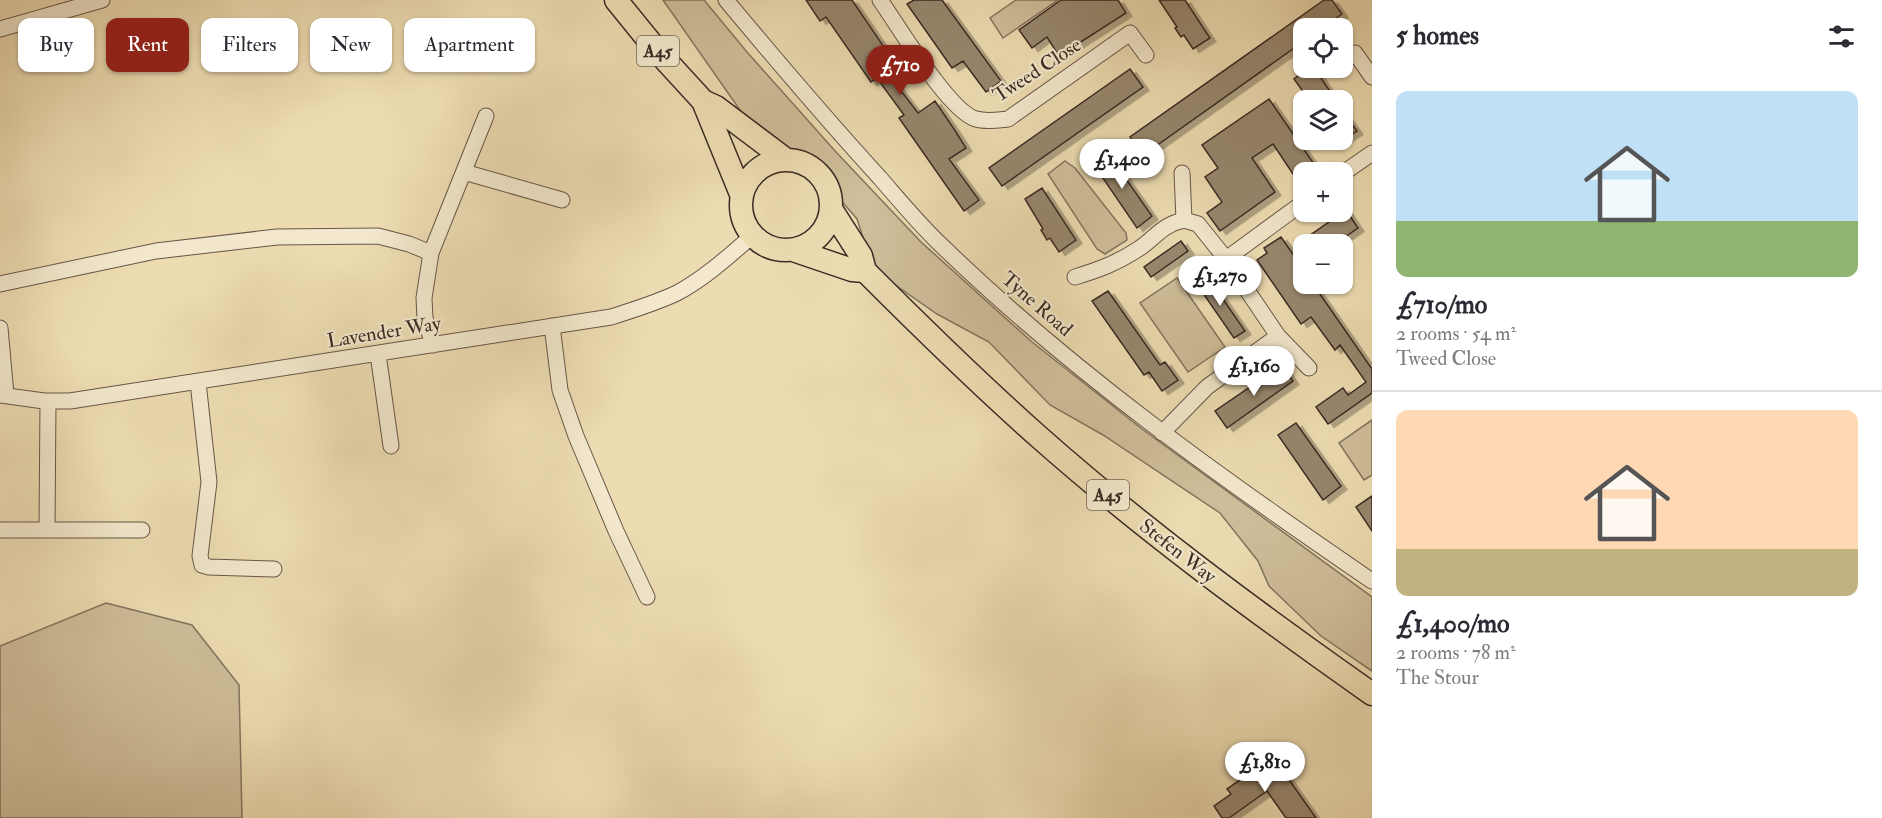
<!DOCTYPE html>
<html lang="en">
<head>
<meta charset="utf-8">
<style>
	body { margin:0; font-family:"IM FELL Double Pica",serif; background:#f2f2f3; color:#2b2b33; height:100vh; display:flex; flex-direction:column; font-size:22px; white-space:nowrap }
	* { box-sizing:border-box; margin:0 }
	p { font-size:20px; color:#7c7c81 }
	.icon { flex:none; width:33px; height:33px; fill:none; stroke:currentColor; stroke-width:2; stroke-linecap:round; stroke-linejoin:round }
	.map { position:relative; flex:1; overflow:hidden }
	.side { display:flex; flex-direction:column; background:#fff; width:510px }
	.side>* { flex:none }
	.top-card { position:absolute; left:18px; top:18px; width:570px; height:54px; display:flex; gap:12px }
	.tools { position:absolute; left:1293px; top:18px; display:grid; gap:12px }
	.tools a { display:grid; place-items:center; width:60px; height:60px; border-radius:12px; background:#fff; box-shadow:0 2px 4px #0004; font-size:30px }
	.price { position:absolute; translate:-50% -51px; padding:0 14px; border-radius:21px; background:#fff; color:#222; font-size:20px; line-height:39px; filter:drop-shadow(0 2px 3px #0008) }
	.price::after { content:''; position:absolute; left:50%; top:36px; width:18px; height:14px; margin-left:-9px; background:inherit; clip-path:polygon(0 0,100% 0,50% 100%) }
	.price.selected { background:#8f2418; color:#fff }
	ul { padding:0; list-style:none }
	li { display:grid; align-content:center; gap:12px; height:318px; padding:0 24px }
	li+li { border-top:2px solid #e1e1e2 }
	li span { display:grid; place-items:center; height:186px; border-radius:12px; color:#555 }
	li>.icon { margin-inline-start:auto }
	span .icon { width:108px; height:108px; fill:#fffc; stroke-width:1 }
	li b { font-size:26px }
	h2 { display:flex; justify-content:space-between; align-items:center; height:72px; padding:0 24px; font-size:26px }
	.chip { padding:0 21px; border-radius:12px; background:#fff; box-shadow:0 2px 4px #0004; font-size:21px; line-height:54px }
	.chip.selected { background:#8f2418; color:#fff }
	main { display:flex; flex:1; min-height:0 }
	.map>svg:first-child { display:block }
</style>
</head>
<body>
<main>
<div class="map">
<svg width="1372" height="818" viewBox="0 0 1372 818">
	<defs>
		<filter id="shadow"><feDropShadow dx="6" dy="3.5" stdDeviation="0" flood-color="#0004"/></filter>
	</defs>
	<rect width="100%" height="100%" fill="#eddcb2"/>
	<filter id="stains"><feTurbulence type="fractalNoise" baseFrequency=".00333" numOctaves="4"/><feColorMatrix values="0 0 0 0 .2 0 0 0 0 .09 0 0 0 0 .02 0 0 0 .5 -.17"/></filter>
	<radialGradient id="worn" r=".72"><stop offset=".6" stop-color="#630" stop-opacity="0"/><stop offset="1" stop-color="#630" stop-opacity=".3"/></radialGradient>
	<path fill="#cfbe9a" stroke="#84745f" stroke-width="1.5" d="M 663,0 L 704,0 L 747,52 L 836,152 L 921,242 L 1032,342 L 1142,429 L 1372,597 L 1372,671 L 1321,636 L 1269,586 L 1258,561 L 1220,513 L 1103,435 L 1050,405 L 989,342 L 937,314 L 884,277 L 870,259 L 857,219 L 805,159 L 770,153 Z
		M 1016,0 L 1058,0 L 1003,38 L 990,18 Z
		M 1065,161 L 1075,168 L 1126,233 L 1127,240 L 1105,254 L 1097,249 L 1048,174 Z
		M 1177,278 L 1225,347 L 1188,372 L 1140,303 Z
		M 1372,420 L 1372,475 L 1364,480 L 1339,443 Z
		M 106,603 L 192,625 L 239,685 L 242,818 L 0,818 L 0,646 Z"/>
	<path fill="#97876e" stroke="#3a2a24" stroke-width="1.5" filter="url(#shadow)" d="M 806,0 L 852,0 L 886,50 L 875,57 L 918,113 L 935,101 L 954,129 L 966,148 L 949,159 L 979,200 L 964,211 L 899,118 L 904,115 L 877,78 L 871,82 L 826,17 L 820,21 Z
		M 914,0 L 942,0 L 1001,81 L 986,92 L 963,61 L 952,68 L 907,4 Z
		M 1061,0 L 1118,0 L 1126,13 L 1059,56 L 1047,37 L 1032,48 L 1019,30 Z
		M 1159,0 L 1185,0 L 1210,38 L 1193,49 L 1184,35 L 1181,37 L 1175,28 L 1177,27 Z
		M 1324,0 L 1332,0 L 1342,14 L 1321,28 L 1304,28 L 1304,41 L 1142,156 L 1130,137 Z
		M 1309,68 L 1314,68 L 1336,100 L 1309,100 L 1294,79 Z
		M 1130,69 L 1143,87 L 1002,186 L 989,168 Z
		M 1269,99 L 1314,164 L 1295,177 L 1273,144 L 1252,158 L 1275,192 L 1220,231 L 1207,213 L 1222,202 L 1205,177 L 1218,168 L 1202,145 Z
		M 1342,110 L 1357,131 L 1342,141 Z
		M 1107,152 L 1152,216 L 1137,228 L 1092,162 Z
		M 1042,188 L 1076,240 L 1059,252 L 1050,238 L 1047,240 L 1041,230 L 1043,229 L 1025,199 Z
		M 1346,210 L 1358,228 L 1335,244 L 1315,244 L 1309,236 Z
		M 1281,237 L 1304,270 L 1304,284 L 1313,284 L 1372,369 L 1372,393 L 1328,424 L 1316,407 L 1343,388 L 1348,395 L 1366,382 L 1340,345 L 1335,350 L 1311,317 L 1301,324 L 1257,260 L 1267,253 L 1264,248 Z
		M 1181,241 L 1188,251 L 1151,277 L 1144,267 Z
		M 1207,276 L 1245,331 L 1234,338 L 1196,283 Z
		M 1108,291 L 1160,365 L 1165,362 L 1178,380 L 1162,391 L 1149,372 L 1144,375 L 1092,301 Z
		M 1282,365 L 1293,381 L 1227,428 L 1215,411 Z
		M 1296,423 L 1341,486 L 1323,500 L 1278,435 Z
		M 1372,496 L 1372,531 L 1356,507 Z
		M 1273,757 L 1316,818 L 1286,818 L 1267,791 L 1229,818 L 1222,818 L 1214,806 L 1231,794 L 1227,789 Z"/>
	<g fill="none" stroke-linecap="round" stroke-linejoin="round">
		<defs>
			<path id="minor" d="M 726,0 C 776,60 827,120 880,178 C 900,201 919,224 941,245 C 1072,372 1221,478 1372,581
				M 880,0 C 898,25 949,112 976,119 C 986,122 998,120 1008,119 L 1130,33 L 1146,55
				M 0,29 L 102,0
				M 1355,53 L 1372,77
				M 464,172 L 562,200
				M 1182,173 L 1184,220 L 1198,224 L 1226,259 L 1278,336 L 1309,368
				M 1342,174 L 1372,153
				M 1226,259 L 1304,202
				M 1075,277 C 1101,269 1117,263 1140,248 C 1157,236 1162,225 1184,220
				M 0,284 L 156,251 L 277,237 L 378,236 L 409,244 L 431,253
				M 552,326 L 560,390 L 576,436 L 616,531 L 647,597
				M 0,328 L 6,395
				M 433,345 L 425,318 L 424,298 L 431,253 L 486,116
				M 378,354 L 391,446
				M 198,382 L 209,482 L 200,556 L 202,565 L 209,567 L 274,569
				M 0,395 L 44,401 L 70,401 L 611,317 C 633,310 656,303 677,293 C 705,278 729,256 752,236
				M 1162,433 L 1207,387 L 1278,336
				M 0,530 L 142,530
				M 47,530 L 48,401"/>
			<path id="highway" d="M 616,0 L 659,53 L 703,101 L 716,107 L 785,159
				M 703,101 L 741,194
				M741 205a45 45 0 1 1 90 0a45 45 0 1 1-90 0Z
				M 831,209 L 861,256 L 865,271 C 922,328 979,384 1039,437 C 1144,530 1257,613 1372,694
				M 793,250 L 852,270 L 865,271"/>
		</defs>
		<use href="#minor" stroke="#675648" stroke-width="17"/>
		<use href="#highway" stroke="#3a2a24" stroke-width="25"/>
		<use href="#minor" stroke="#f3e8cd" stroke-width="15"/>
		<use href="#highway" stroke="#eddcb2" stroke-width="22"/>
	</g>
	<g text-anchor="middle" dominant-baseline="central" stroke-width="4.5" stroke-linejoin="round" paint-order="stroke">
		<g fill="#f3e8cd" stroke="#726357" stroke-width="1.5">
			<rect x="637" y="36" width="42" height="30" rx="4.5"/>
			<rect x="1087" y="480" width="42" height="30" rx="4.5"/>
		</g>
		<g font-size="18" font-weight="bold" fill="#3a2a24">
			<text x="658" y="51">A45</text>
			<text x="1108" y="495">A45</text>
		</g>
		<g font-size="20" fill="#3a2a24" stroke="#f3e8cd">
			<text transform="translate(1037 70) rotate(-33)">Tweed Close</text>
			<text transform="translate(1037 304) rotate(41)">Tyne Road</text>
			<text transform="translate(384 332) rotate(-9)">Lavender Way</text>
			<text transform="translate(1178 551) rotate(38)">Stefen Way</text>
		</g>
	</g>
	<rect width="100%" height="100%" filter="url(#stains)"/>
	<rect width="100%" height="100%" fill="url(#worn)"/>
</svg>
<div class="tools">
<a><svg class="icon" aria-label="locate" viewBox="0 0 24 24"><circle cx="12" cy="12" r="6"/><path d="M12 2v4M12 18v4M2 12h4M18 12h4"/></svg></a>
<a><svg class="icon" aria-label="layers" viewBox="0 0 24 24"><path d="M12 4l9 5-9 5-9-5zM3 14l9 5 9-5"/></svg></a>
<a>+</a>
<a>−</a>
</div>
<b class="price selected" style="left:900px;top:96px">£710</b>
<b class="price" style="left:1122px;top:190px">£1,400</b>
<b class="price" style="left:1220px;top:307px">£1,270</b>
<b class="price" style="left:1254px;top:397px">£1,160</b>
<b class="price" style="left:1265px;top:793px">£1,810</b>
<div class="top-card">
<a class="chip">Buy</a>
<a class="chip selected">Rent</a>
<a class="chip">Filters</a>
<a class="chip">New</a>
<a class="chip">Apartment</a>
</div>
</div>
<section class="side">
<h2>5 homes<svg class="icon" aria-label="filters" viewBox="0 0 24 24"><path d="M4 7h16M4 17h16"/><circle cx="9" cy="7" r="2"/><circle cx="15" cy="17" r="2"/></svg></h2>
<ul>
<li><span style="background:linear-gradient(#bfe0f5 70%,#8fb573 0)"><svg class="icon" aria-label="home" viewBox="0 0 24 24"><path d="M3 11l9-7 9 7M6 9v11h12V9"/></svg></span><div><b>£710/mo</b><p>2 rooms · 54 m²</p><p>Tweed Close</p></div></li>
<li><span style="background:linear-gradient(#ffd9b3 75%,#c2b280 0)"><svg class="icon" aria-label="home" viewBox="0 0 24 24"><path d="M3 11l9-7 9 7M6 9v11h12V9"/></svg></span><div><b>£1,400/mo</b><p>2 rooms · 78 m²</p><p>The Stour</p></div></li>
</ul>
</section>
</main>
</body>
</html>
